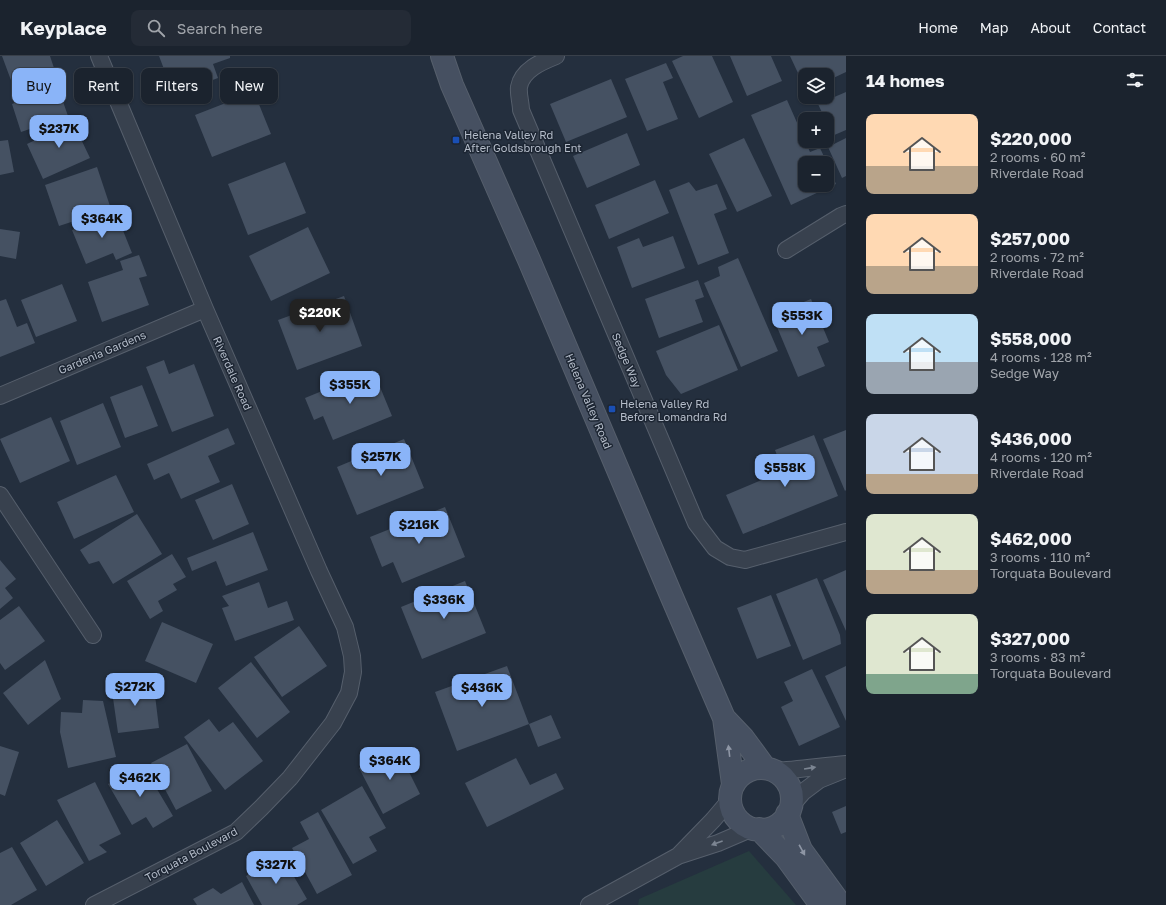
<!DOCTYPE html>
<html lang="en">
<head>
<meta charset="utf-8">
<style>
	body { margin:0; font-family:"Golos Text",sans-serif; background:#242b36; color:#f1f3f6; height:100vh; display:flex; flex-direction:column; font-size:15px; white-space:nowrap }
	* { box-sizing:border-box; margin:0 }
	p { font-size:13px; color:#a0a4aa }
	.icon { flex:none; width:22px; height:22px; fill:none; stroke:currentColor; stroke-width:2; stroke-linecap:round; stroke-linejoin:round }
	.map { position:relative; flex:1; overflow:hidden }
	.drawer { display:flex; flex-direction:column; background:#1b232e; width:320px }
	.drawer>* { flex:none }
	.guide { position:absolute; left:12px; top:12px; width:380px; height:36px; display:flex; gap:8px }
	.fabs { position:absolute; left:798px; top:12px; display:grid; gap:8px }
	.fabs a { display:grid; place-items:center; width:36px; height:36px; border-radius:8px; background:#1b232e; box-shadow:0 1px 3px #0004,0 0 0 1px #39404a; font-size:20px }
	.price { position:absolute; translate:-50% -34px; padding:0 9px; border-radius:8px; background:#8ab4f8; color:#111; font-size:13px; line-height:26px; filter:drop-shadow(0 1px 2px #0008) }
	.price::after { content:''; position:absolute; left:50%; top:24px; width:12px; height:9px; margin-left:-6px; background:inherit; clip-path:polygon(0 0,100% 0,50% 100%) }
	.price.active { background:#222; color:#fff }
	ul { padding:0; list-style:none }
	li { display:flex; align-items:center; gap:12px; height:100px; padding:0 20px }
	li span { display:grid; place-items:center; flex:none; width:112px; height:80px; border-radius:8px; color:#555 }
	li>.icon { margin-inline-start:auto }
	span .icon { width:48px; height:48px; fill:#fffc; stroke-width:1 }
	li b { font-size:17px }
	h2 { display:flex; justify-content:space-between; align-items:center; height:48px; padding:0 20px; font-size:17px }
	.chip { padding:0 14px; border-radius:8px; background:#1b232e; box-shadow:0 1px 3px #0004,0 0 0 1px #39404a; font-size:14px; line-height:36px }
	.chip.active { background:#8ab4f8; color:#111 }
	header { display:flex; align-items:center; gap:24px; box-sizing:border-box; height:56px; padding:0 20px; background:#1b232e; border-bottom:1px solid #39404a }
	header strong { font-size:19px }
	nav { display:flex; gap:22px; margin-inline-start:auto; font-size:14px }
	.search { width:280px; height:36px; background:#242b36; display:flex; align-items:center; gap:10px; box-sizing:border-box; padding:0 14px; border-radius:8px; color:#a0a4aa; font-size:15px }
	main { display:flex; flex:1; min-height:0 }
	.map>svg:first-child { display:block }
</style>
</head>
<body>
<header>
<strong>Keyplace</strong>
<div class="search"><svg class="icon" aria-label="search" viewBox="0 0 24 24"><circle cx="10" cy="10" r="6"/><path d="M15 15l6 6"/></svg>Search here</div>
<nav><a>Home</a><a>Map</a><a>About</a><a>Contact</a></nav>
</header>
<main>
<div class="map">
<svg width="846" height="849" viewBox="0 0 846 849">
	<rect width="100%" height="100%" fill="#242f3e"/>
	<path fill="#263c3f" d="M 749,795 L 796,849 L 638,849 L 639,843 Z"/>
	<path fill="#455162" d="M 2,0 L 50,0 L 54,12 L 12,27 Z
		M 159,0 L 230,0 L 230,2 L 213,8 L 218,22 L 181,36 L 174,18 L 167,21 Z
		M 683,0 L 712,0 L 733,46 L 699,62 L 672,5 Z
		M 730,0 L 771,0 L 782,25 L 747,40 Z
		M 790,0 L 846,0 L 846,16 L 827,25 L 827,19 L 805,19 L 805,32 Z
		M 666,7 L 673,22 L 663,26 L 678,63 L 647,75 L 625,23 Z
		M 61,19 L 65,32 L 59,34 L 68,60 L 21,76 L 12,48 L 25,43 L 21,32 Z
		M 611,23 L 627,61 L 566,86 L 550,48 Z
		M 254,36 L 271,78 L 212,101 L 195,59 Z
		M 846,36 L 846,74 L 832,80 L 827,68 L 827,63 L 825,63 L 818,48 Z
		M 787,44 L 810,96 L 820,92 L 827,107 L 805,107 L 805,129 L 827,129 L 827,107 L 836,128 L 791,149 L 751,59 Z
		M 70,60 L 90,102 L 43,123 L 27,88 L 58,73 L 55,67 Z
		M 627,77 L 640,109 L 587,132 L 573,100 Z
		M 744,82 L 772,140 L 737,156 L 709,98 Z
		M 846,82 L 846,120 L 842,122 L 828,91 Z
		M 8,84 L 14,116 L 0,119 L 0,85 Z
		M 285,106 L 306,157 L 248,179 L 228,128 Z
		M 97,111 L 111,153 L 59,170 L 45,129 Z
		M 655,124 L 669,157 L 609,183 L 595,149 Z
		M 689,126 L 696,135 L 717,128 L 727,153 L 714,158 L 729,197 L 698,209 L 669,134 Z
		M 116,157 L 132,197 L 116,204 L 113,197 L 86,208 L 72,174 Z
		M 308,171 L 330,217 L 271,245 L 249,200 Z
		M 0,173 L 20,176 L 16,203 L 0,200 Z
		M 673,180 L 685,212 L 632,232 L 617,191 L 639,182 L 643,191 Z
		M 139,199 L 147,220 L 139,222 L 149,249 L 102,266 L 88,226 L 123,214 L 120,205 Z
		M 738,202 L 778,295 L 741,311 L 704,227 L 720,220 L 718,211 Z
		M 698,224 L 704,241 L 695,244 L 703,266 L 659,282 L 645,243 Z
		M 62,228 L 77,265 L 36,281 L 21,244 Z
		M 344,240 L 362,290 L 297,314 L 278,264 Z
		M 6,243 L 17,271 L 27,267 L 35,287 L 0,301 L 0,245 Z
		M 811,243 L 829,286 L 817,291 L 825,310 L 798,321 L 772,259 Z
		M 719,269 L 738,314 L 681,338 L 666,319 L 656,295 Z
		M 164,304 L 169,318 L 194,308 L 214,360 L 172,376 L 146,311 Z
		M 373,314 L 392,360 L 333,384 L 323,360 L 314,364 L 305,342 Z
		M 142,329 L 158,370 L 125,382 L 110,341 Z
		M 103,347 L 121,391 L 77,409 L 60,365 Z
		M 51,361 L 70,405 L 20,427 L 0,383 Z
		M 228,372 L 235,388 L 208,400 L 220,426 L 181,443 L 169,417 L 154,424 L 147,408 Z
		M 846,374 L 846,434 L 845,435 L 823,383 Z
		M 814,379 L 838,440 L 743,478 L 726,439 L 783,415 L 775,394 Z
		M 404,383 L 424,432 L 357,459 L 337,411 Z
		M 116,419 L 134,456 L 74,483 L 57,446 Z
		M 232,428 L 249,468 L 213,484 L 195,444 Z
		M 445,451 L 465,501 L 402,527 L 393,506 L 382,511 L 370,481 Z
		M 137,458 L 162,498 L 113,528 L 99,505 L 89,508 L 80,494 Z
		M 253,476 L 268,514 L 226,530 L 216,505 L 192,515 L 187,502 Z
		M 172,498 L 186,521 L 173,528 L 177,534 L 158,545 L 163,555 L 150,563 L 127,525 Z
		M 0,504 L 16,523 L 5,532 L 13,542 L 0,553 Z
		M 846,514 L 846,575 L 823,524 Z
		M 817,522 L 840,579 L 841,588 L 803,604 L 776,538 Z
		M 465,525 L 486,577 L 422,603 L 401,551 Z
		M 259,526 L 268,552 L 287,545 L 294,564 L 235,585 L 222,552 L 229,550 L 222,540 Z
		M 771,539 L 791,590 L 757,603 L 737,552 Z
		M 19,550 L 45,585 L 5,614 L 0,607 L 0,564 Z
		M 162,566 L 213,588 L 196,627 L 145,605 Z
		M 299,570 L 327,610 L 282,641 L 254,601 Z
		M 45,604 L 61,643 L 28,669 L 3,637 Z
		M 251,606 L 290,656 L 257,682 L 218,632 Z
		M 507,610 L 529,668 L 457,695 L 435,636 Z
		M 846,610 L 846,665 L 825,620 Z
		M 812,613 L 840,671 L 799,690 L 781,651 L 793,645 L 784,626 Z
		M 128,626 L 154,631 L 159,672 L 118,677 L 111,628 Z
		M 83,644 L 103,645 L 116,701 L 68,712 L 60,676 L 61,656 L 82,657 Z
		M 551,659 L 561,682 L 538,691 L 529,668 Z
		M 209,663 L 219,676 L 233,666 L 263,705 L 225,734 L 184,681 Z
		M 187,688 L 212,735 L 176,754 L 151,707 Z
		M 0,690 L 19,696 L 5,740 L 0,738 Z
		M 397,692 L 420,738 L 383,758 L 359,712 Z
		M 516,702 L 530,729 L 556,717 L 564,733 L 487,771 L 465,727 Z
		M 142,708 L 173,760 L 153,772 L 146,761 L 132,769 L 108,728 Z
		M 95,726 L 121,778 L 99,789 L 107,796 L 89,805 L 57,744 Z
		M 362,730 L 386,772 L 369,781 L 377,795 L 353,808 L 321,754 Z
		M 846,750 L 846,776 L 841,778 L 832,756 Z
		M 318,756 L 352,819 L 317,838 L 292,792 L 309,783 L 300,766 Z
		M 57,764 L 84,807 L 46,830 L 20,787 Z
		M 12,791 L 37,834 L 11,849 L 0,849 L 0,797 Z
		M 282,800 L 307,843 L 297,849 L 262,849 L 246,820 Z
		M 242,826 L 254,849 L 197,849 L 193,843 L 213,832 L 221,838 Z"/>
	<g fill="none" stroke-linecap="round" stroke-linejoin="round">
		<defs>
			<path id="street" d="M 556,0 C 541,6 522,14 519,31 C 518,38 521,47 521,54 L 696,467 L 715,492 L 730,501 L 745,504 L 846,476
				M 786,194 L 841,160 L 846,158
				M 0,340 L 205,253
				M 0,439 L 93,579
				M 774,715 C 798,714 822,710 846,708
				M 790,751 L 803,736 L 819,724 L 846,713
				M 679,799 L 713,764 L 730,744
				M 94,849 L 236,776 L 261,752 L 290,722 L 333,667 L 349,637 L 353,616 L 352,600 L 345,571 L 319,515 L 205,253 L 99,0
				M 589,849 L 678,800 L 718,787 L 753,772"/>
			<path id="secondary" d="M 442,0 L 452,29 L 529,204 L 671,539 L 724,662 L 733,728
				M 724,662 L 743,682 L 765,712
				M730 743a31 31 0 1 1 62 0a31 31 0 1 1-62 0Z
				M 787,758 L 801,794 L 841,849
				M 759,773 L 786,801 L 821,849"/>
		</defs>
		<use href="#street" stroke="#565f6c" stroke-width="18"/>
		<use href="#secondary" stroke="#565f6c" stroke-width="24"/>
		<use href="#street" stroke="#38414e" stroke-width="16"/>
		<use href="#secondary" stroke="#465061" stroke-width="22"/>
	</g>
	<defs><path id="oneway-solid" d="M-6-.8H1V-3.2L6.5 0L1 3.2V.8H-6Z"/></defs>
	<g fill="#8e96a5">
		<use href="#oneway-solid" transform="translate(729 695) rotate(-97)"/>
		<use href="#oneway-solid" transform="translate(802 794) rotate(61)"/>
	</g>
	<g fill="#7c8592">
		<use href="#oneway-solid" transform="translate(810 712) rotate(-9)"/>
		<use href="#oneway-solid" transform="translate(717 787) rotate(160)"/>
	</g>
	<g fill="#1a4fb4" stroke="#1d2633" stroke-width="1.5">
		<rect x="452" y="80" width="8" height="8" rx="2"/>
		<rect x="608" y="349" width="8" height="8" rx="2"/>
	</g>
	<g text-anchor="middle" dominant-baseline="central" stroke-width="3" stroke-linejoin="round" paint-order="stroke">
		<g font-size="11" fill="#b4bcc9" stroke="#1d2633" text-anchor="start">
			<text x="464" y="78">Helena Valley Rd<tspan x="464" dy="13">After Goldsbrough Ent</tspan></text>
			<text x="620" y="347">Helena Valley Rd<tspan x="620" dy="13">Before Lomandra Rd</tspan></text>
		</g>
		<g font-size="11" fill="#b4bcc9" stroke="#1d2633">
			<text transform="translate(102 296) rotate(-23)">Gardenia Gardens</text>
			<text transform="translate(627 304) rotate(67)">Sedge Way</text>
			<text transform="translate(233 317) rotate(66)">Riverdale Road</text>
			<text transform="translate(589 345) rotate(67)">Helena Valley Road</text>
			<text transform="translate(191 798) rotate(-28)">Torquata Boulevard</text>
		</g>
	</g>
</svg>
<div class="fabs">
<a><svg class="icon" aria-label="layers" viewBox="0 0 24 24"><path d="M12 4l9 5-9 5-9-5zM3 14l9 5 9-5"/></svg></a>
<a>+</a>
<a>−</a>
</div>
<b class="price" style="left:59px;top:93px">$237K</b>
<b class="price" style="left:102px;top:183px">$364K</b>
<b class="price active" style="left:320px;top:277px">$220K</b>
<b class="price" style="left:802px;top:280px">$553K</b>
<b class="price" style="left:350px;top:349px">$355K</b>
<b class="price" style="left:381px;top:421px">$257K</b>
<b class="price" style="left:785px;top:432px">$558K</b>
<b class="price" style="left:419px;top:489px">$216K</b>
<b class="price" style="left:444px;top:564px">$336K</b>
<b class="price" style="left:135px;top:651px">$272K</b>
<b class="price" style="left:482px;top:652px">$436K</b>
<b class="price" style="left:390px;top:725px">$364K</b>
<b class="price" style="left:140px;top:742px">$462K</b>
<b class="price" style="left:276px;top:829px">$327K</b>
<div class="guide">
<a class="chip active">Buy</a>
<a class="chip">Rent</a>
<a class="chip">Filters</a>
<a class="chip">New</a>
</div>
</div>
<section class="drawer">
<h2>14 homes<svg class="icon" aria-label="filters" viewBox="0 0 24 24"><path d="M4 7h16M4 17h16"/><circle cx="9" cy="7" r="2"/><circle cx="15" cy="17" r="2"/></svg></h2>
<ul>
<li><span style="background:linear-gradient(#ffd9b3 65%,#b9a48a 0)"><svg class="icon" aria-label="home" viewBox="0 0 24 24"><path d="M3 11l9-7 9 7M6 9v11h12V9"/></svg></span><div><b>$220,000</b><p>2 rooms · 60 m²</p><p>Riverdale Road</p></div></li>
<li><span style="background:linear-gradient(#ffd9b3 65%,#b9a48a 0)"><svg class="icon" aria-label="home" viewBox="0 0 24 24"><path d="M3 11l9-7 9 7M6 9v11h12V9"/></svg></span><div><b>$257,000</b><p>2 rooms · 72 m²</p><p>Riverdale Road</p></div></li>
<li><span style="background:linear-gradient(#bfe0f5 60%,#9aa5b1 0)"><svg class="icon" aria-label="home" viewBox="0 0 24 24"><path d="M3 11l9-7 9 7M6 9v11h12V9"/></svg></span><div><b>$558,000</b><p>4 rooms · 128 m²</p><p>Sedge Way</p></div></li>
<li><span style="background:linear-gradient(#c9d6e8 75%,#b9a48a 0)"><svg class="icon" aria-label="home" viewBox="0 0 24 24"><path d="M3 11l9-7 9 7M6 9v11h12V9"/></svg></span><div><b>$436,000</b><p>4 rooms · 120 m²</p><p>Riverdale Road</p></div></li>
<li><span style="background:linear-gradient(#dfe7d0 70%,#b9a48a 0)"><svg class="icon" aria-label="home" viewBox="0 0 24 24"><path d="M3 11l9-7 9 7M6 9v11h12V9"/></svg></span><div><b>$462,000</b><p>3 rooms · 110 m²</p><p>Torquata Boulevard</p></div></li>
<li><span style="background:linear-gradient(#dfe7d0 75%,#7fa58c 0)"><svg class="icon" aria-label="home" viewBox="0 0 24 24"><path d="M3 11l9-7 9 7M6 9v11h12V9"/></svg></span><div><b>$327,000</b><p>3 rooms · 83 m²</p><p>Torquata Boulevard</p></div></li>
</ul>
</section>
</main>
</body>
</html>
